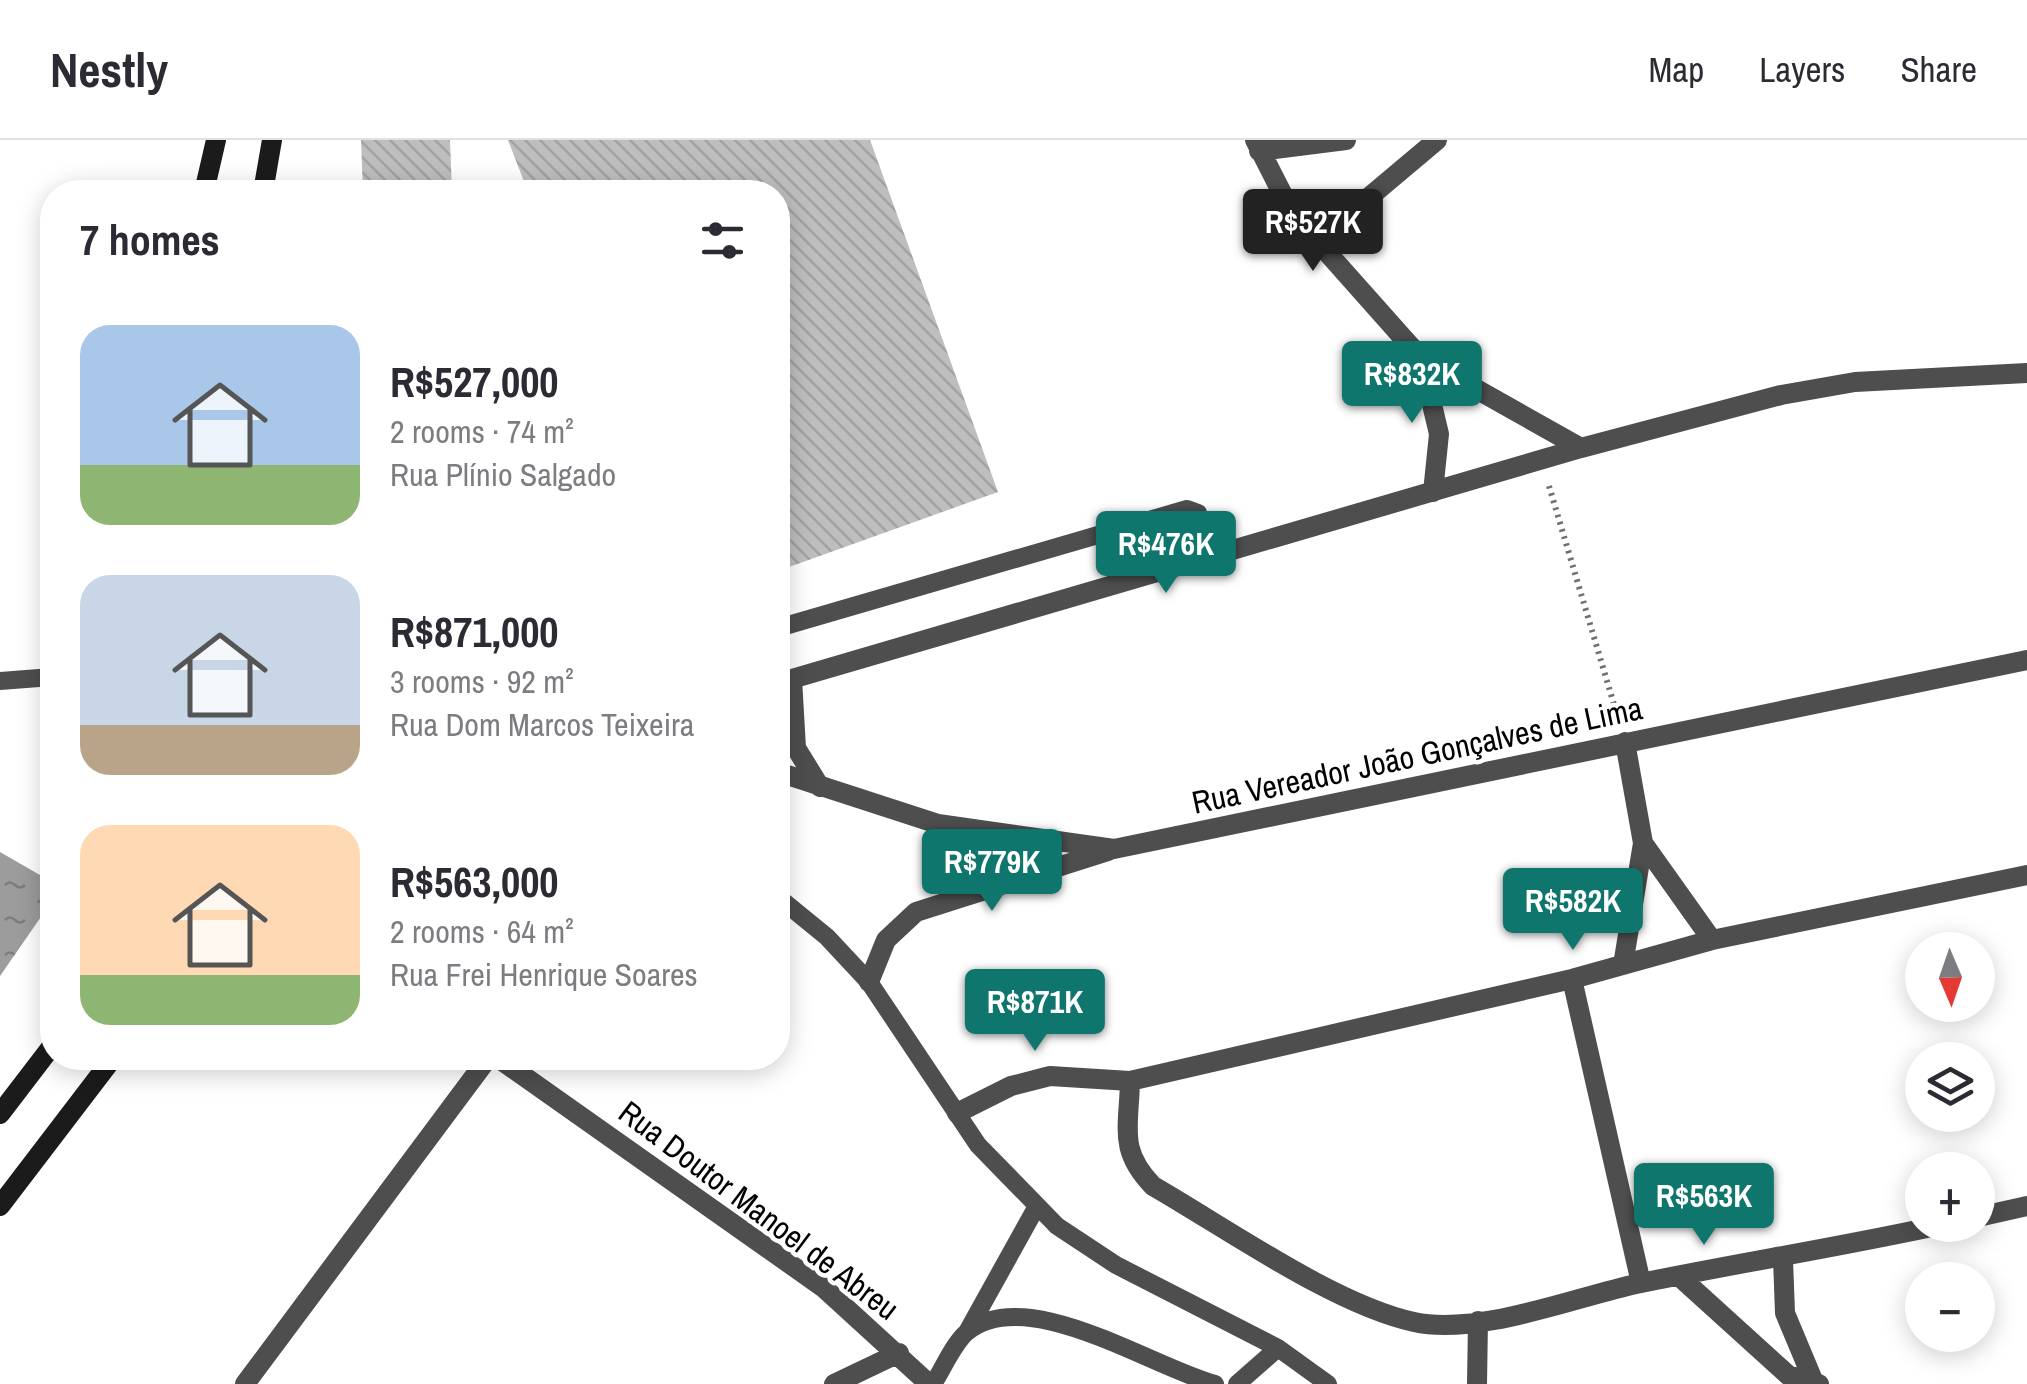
<!DOCTYPE html>
<html lang="en">
<head>
<meta charset="utf-8">
<style>
	body { margin:0; font-family:"Archivo Narrow",sans-serif; background:#f7f7f7; color:#2b2b33; height:100vh; display:flex; flex-direction:column; font-size:38px; white-space:nowrap }
	* { box-sizing:border-box; margin:0 }
	p { font-size:32px; color:#7c7c81 }
	.icon { flex:none; width:55px; height:55px; fill:none; stroke:currentColor; stroke-width:2; stroke-linecap:round; stroke-linejoin:round }
	.map { position:relative; flex:1; overflow:hidden }
	.details { position:absolute; left:40px; top:40px; width:750px; height:890px; display:flex; flex-direction:column; background:#fff; border-radius:40px; box-shadow:0 5px 25px #0003 }
	.details>* { flex:none }
	.needle { width:65px; rotate:178deg }
	.fabs { position:absolute; left:1905px; top:792px; display:grid; gap:20px }
	.fabs a { display:grid; place-items:center; width:90px; height:90px; border-radius:50%; background:#fff; box-shadow:0 5px 25px #0003; font-size:50px }
	.price { position:absolute; translate:-50% -85px; padding:0 22px; border-radius:10px; background:#0f766e; color:#fff; font-size:32px; line-height:65px; filter:drop-shadow(0 2px 5px #0008) }
	.price::after { content:''; position:absolute; left:50%; top:60px; width:30px; height:22px; margin-left:-15px; background:inherit; clip-path:polygon(0 0,100% 0,50% 100%) }
	.price.current { background:#222; color:#fff }
	ul { padding:0; list-style:none }
	li { display:flex; align-items:center; gap:30px; height:250px; padding:0 40px }
	li span { display:grid; place-items:center; flex:none; width:280px; height:200px; border-radius:30px; color:#555 }
	li>.icon { margin-inline-start:auto }
	span .icon { width:120px; height:120px; fill:#fffc; stroke-width:1 }
	li b { font-size:42px }
	h2 { display:flex; justify-content:space-between; align-items:center; height:120px; padding:0 40px; font-size:42px }
	header { display:flex; align-items:center; gap:60px; box-sizing:border-box; height:140px; padding:0 50px; background:#fff; border-bottom:2px solid #e1e1e2 }
	header strong { font-size:48px }
	nav { display:flex; gap:55px; margin-inline-start:auto; font-size:35px }
	.map>svg:first-child { display:block }
</style>
</head>
<body>
<header>
<strong>Nestly</strong>
<nav><a>Map</a><a>Layers</a><a>Share</a></nav>
</header>
<div class="map">
<svg width="2027" height="1244" viewBox="0 0 2027 1244">
	<defs>
		<pattern id="water-ripples" width="26" height="14" patternUnits="userSpaceOnUse" patternTransform="scale(2.5)"><rect width="26" height="14" fill="#9c9c9c"/><path d="M2 4q2-2 4 0t4 0M15 11q2-2 4 0t4 0" fill="none" stroke="#7d7d7d"/></pattern>
		<pattern id="building-back-hatch" width="6" height="6" patternUnits="userSpaceOnUse" patternTransform="scale(2.5)"><rect width="6" height="6" fill="#bebebe"/><path d="M-1 5l2 2M0 0l6 6M5-1l2 2" fill="none" stroke="#a2a2a2"/></pattern>
	</defs>
	<rect width="100%" height="100%" fill="#fff"/>
	<path fill="url(#water-ripples)" d="M 0,712 L 52,742 L 52,761 L 0,836 Z"/>
	<path fill="url(#building-back-hatch)" d="M 361,0 L 450,0 L 452,52 L 363,52 Z
		M 508,0 L 870,0 L 998,352 L 778,431 L 778,52 L 528,52 Z"/>
	<g fill="none" stroke-linecap="round" stroke-linejoin="round">
		<path stroke="#707070" stroke-width="6" stroke-dasharray="2.5 5" stroke-linecap="butt" d="M 1549,346 L 1618,578"/>
		<path stroke="#4e4e4e" stroke-width="18" d="M 778,488 L 1187,369 L 1198,373 L 1211,417
			M 0,541 L 52,537
			M 778,757 L 827,797 L 869,842 L 978,1005 L 1057,1086 L 1116,1125 L 1278,1208 L 1328,1244
			M 967,1192 L 1037,1066
			M 933,1244 C 943,1229 953,1204 967,1192 C 1027,1143 1153,1228 1215,1244
			M 1237,1244 L 1278,1208"/>
		<path stroke="#4e4e4e" stroke-width="20" d="M 1255,0 L 1283,55 L 1317,101 L 1421,218 L 1581,308
			M 1259,11 L 1346,0
			M 1317,101 L 1437,0
			M 1421,218 L 1439,294 L 1433,352
			M 792,539 L 796,608 L 820,647
			M 778,543 L 1581,308 L 1781,255 L 1855,242 L 2027,233
			M 778,632 L 938,684 L 1114,709 L 2027,520
			M 1643,703 L 1712,800
			M 1623,825 L 1643,703 L 1625,602
			M 1572,839 L 1641,1143
			M 869,842 L 886,800 L 916,772 L 1108,711
			M 498,918 L 824,1148 L 929,1244
			M 1130,941 C 1129,988 1118,1010 1153,1046 C 1226,1088 1335,1165 1414,1182 C 1477,1196 1573,1158 1636,1144 C 1738,1123 1840,1107 1941,1085
			M 957,973 L 1011,946 L 1050,936 L 1130,941 L 1572,839 L 1712,800 L 2027,735
			M 1978,1077 L 2027,1066
			M 1783,1119 L 1785,1173 L 1813,1240
			M 1681,1138 L 1788,1235 L 1819,1244
			M 245,1244 L 488,918
			M 834,1244 L 899,1213
			M 1477,1244 L 1478,1181"/>
		<path stroke="#1b1b1b" stroke-width="20" d="M 204,52 L 216,0
			M 263,52 L 272,0
			M 0,974 L 52,906
			M 0,1066 L 113,918"/>
	</g>
	<g text-anchor="middle" dominant-baseline="central" stroke-width="9" stroke-linejoin="round" paint-order="stroke">
		<g font-size="32" fill="#000" stroke="#fff">
			<text transform="translate(1417 615) rotate(-12)">Rua Vereador João Gonçalves de Lima</text>
			<text transform="translate(759 1070) rotate(37)">Rua Doutor Manoel de Abreu</text>
		</g>
	</g>
</svg>
<div class="fabs">
<a><svg class="needle" viewBox="-14 -14 28 28"><path d="M0-13l5 13h-10z" fill="#e53935"/><path d="M0 13l5-13h-10z" fill="#7c7c81"/></svg></a>
<a><svg class="icon" aria-label="layers" viewBox="0 0 24 24"><path d="M12 4l9 5-9 5-9-5zM3 14l9 5 9-5"/></svg></a>
<a>+</a>
<a>−</a>
</div>
<b class="price current" style="left:1313px;top:134px">R$527K</b>
<b class="price" style="left:1412px;top:286px">R$832K</b>
<b class="price" style="left:1166px;top:456px">R$476K</b>
<b class="price" style="left:992px;top:774px">R$779K</b>
<b class="price" style="left:1573px;top:813px">R$582K</b>
<b class="price" style="left:1035px;top:914px">R$871K</b>
<b class="price" style="left:1704px;top:1108px">R$563K</b>
<section class="details">
<h2>7 homes<svg class="icon" aria-label="filters" viewBox="0 0 24 24"><path d="M4 7h16M4 17h16"/><circle cx="9" cy="7" r="2"/><circle cx="15" cy="17" r="2"/></svg></h2>
<ul>
<li><span style="background:linear-gradient(#a9c7e8 70%,#8fb573 0)"><svg class="icon" aria-label="home" viewBox="0 0 24 24"><path d="M3 11l9-7 9 7M6 9v11h12V9"/></svg></span><div><b>R$527,000</b><p>2 rooms · 74 m²</p><p>Rua Plínio Salgado</p></div></li>
<li><span style="background:linear-gradient(#c9d6e8 75%,#b9a48a 0)"><svg class="icon" aria-label="home" viewBox="0 0 24 24"><path d="M3 11l9-7 9 7M6 9v11h12V9"/></svg></span><div><b>R$871,000</b><p>3 rooms · 92 m²</p><p>Rua Dom Marcos Teixeira</p></div></li>
<li><span style="background:linear-gradient(#ffd9b3 75%,#8fb573 0)"><svg class="icon" aria-label="home" viewBox="0 0 24 24"><path d="M3 11l9-7 9 7M6 9v11h12V9"/></svg></span><div><b>R$563,000</b><p>2 rooms · 64 m²</p><p>Rua Frei Henrique Soares</p></div></li>
</ul>
</section>
</div>
</body>
</html>
